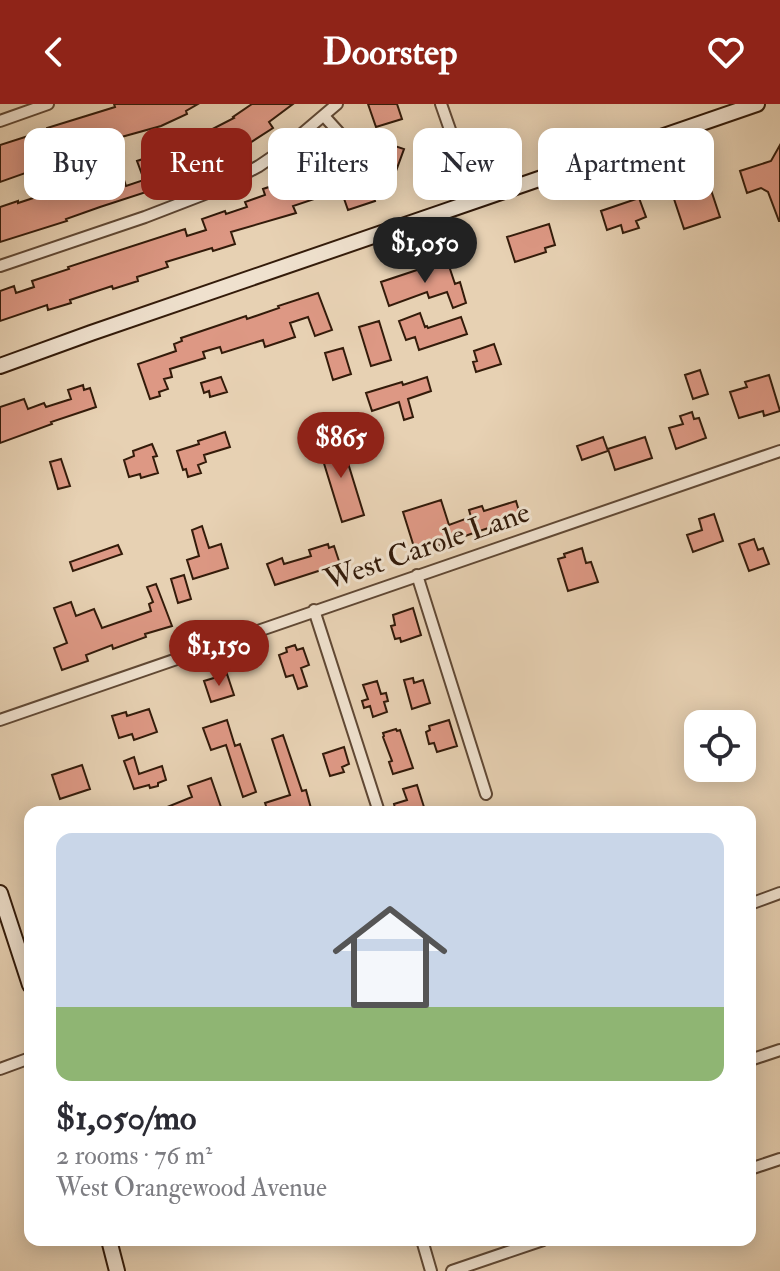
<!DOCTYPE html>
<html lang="en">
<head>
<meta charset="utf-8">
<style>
	body { margin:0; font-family:"IM FELL Double Pica",serif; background:#f2f2f3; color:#2b2b33; height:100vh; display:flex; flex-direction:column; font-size:30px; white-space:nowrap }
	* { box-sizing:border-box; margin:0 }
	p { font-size:26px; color:#7c7c81 }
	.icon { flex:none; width:44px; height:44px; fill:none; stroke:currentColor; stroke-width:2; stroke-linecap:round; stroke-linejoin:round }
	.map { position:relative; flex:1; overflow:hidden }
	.sheet { position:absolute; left:24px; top:702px; width:732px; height:440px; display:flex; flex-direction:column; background:#fff; border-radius:16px; box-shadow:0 4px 20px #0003 }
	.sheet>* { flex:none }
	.hud { position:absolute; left:24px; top:24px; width:732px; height:72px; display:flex; gap:16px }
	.tools { position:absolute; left:684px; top:606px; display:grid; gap:16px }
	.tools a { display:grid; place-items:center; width:72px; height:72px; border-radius:16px; background:#fff; box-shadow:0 4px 20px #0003; font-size:40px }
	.price { position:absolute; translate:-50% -68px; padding:0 18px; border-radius:28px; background:#8f2418; color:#fff; font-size:26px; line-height:52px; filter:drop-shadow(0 2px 4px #0008) }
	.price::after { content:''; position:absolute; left:50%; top:48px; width:24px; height:18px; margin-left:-12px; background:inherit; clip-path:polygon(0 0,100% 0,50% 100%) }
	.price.current { background:#222; color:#fff }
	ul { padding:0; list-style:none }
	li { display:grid; align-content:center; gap:16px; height:424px; padding:0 32px }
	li+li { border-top:2px solid #e1e1e2 }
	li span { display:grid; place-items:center; height:248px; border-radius:16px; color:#555 }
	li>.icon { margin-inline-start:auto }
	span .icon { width:144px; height:144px; fill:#fffc; stroke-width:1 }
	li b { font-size:34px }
	.chip { padding:0 28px; border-radius:16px; background:#fff; box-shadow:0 4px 20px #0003; font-size:28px; line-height:72px }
	.chip.current { background:#8f2418; color:#fff }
	header { display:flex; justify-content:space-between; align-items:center; height:104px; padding:0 32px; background:#8f2418; color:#fff; font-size:36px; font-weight:700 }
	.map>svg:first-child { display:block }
</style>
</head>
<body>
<header><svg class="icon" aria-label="back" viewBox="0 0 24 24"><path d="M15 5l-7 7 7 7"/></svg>Doorstep<svg class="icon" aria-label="heart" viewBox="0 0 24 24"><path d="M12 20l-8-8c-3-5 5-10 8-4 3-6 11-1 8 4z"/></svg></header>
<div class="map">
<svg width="780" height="1167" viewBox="0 0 780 1167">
	<rect width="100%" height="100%" fill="#e7d1b3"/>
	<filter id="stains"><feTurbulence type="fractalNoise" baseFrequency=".0025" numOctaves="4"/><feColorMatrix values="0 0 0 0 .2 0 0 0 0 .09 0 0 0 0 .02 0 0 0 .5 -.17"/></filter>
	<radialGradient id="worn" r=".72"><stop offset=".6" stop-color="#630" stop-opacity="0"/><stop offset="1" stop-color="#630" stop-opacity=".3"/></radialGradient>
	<path fill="#dd9884" stroke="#331b0a" stroke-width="2" d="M 114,0 L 198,0 L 186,7 L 187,10 L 161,22 L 107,37 L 108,41 L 93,45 L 93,44 L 50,57 L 51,60 L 0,78 L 0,41 L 47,26 L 47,24 L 115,3 Z
		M 252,0 L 293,0 L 269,18 L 273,24 L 242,44 L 209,61 L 211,64 L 198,69 L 196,64 L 172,74 L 174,79 L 100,103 L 66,115 L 67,117 L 0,138 L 0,103 L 18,97 L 18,99 L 64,84 L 63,82 L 86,74 L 88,81 L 122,70 L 126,82 L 144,76 L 137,57 L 171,46 L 169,42 L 196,30 L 197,33 L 234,14 L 233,13 Z
		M 368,0 L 397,0 L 402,15 L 376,23 Z
		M 380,37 L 404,45 L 396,67 L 372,60 Z
		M 780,41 L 780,117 L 779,117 L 768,88 L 761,84 L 747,89 L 740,67 L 771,57 Z
		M 320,60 L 327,81 L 353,72 L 351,66 L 364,62 L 375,97 L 348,106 L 341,86 L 293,102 L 296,109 L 231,128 L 235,140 L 213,147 L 212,144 L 166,158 L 168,163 L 137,173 L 138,177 L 113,185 L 112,182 L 70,196 L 71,199 L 48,206 L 47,201 L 0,217 L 0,187 L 14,182 L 16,189 L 34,183 L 32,177 L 69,165 L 68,163 L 185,125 L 187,132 L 206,126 L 202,115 L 225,107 L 226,110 L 247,103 L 245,98 L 265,91 L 263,85 L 299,73 L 298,67 Z
		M 686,81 L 689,90 L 710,83 L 720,113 L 684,125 L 671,86 Z
		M 639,94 L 646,113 L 636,117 L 639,124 L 623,129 L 621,121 L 607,126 L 601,107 Z
		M 549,120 L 555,141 L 545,144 L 546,148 L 515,158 L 507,133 Z
		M 447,156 L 455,180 L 460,178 L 466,199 L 453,204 L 447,188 L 429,194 L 427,188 L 389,202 L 381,178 Z
		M 318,189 L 332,226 L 315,232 L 308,213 L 290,219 L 295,233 L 265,243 L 263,236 L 222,249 L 220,243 L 203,248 L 205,254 L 170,265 L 172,273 L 164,275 L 168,285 L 159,288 L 160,292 L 150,295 L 138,260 L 176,247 L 174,240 L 182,237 L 181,234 L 246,212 L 247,215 L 279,204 L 278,202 Z
		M 420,209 L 425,223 L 427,222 L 428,224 L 461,213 L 467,230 L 419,246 L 415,233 L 406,236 L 399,217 Z
		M 379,217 L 391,256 L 371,262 L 359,223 Z
		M 494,240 L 501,260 L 476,268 L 473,258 L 477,257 L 474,247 Z
		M 343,244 L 351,270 L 333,276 L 325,249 Z
		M 700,266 L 708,290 L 693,295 L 685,271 Z
		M 769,271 L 780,307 L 764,312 L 763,307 L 739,314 L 730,288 L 747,283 L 745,278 Z
		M 221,273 L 227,288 L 210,293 L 209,287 L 204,289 L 201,279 Z
		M 427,273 L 431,287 L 408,295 L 413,313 L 404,316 L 399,298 L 372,307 L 366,289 L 402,278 L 403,281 Z
		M 83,281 L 84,286 L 90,284 L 96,303 L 51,318 L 52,320 L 0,339 L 0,303 L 24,295 L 28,305 L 44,299 L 46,303 L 71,295 L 68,286 Z
		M 692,308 L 694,315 L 699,314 L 706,334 L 676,345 L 669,324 L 683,320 L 680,312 Z
		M 225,328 L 230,343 L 204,351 L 206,358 L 198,361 L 201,369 L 188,373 L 186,365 L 183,366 L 177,347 L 199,340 L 198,337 Z
		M 340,333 L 364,411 L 342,418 L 318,340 Z
		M 603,333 L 608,347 L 582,356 L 577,342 Z
		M 645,333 L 652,354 L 615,366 L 608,345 Z
		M 152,340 L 157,352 L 153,353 L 158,369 L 141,374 L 140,370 L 129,373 L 124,356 L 134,352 L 133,347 Z
		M 61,355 L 70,382 L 58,385 L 50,358 Z
		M 441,396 L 449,421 L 471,413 L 469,406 L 482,402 L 484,407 L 516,397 L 522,417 L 498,424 L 497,421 L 462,433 L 462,431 L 441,437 L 442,440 L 434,442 L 432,437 L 414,443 L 403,408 Z
		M 714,410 L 723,437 L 693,448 L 687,431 L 702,426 L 699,415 Z
		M 202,422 L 209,444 L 221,440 L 228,464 L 193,475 L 187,456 L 199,452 L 192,426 Z
		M 754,435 L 758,446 L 763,444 L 769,460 L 749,467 L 739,440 Z
		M 328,440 L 329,444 L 334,442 L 340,460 L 275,481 L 267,460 L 282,454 L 284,460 L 311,452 L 309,446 Z
		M 118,441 L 122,450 L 73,467 L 70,458 Z
		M 582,444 L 586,459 L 591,458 L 598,478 L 568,487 L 558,455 L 565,453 L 564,450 Z
		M 184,471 L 191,495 L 178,499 L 171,475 Z
		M 156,480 L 172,522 L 145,530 L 146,533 L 113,545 L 112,541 L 86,551 L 88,557 L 62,566 L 54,544 L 67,539 L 54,504 L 71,498 L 76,512 L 94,505 L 102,524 L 151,507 L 149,500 L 153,498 L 147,483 Z
		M 413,504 L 421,531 L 401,538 L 400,534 L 395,535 L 391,522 L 395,521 L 393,511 Z
		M 295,541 L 297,546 L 303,544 L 309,561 L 301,564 L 307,582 L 298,585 L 293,571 L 286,573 L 279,551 L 287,548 L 286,544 Z
		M 227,570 L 234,591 L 211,598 L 204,577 Z
		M 413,574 L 414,579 L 423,576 L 430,599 L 412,605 L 404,576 Z
		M 377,577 L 381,590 L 386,589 L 388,597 L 384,598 L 387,608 L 373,613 L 370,602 L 364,604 L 362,597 L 368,595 L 363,581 Z
		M 149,605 L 157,628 L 134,636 L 132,630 L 119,634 L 112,612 L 126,608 L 127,612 Z
		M 227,616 L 235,642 L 240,640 L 256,688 L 243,693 L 226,641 L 211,646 L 203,624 Z
		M 449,616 L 457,642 L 437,648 L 434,639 L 429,640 L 426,628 L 430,626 L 429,622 Z
		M 396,625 L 397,627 L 400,626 L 413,664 L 393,670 L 389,658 L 392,657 L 383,633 L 384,632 L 383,629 Z
		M 283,631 L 302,687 L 306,686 L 312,708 L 268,708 L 265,699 L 290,691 L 272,635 Z
		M 344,643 L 349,660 L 342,663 L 344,668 L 330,672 L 323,650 Z
		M 134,653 L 139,670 L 162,662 L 166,676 L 158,679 L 158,682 L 150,684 L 149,681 L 134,685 L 124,657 Z
		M 82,661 L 90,685 L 60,695 L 52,671 Z
		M 211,674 L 221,703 L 212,706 L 213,708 L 198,708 L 196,704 L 184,708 L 155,708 L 192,693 L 188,682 Z
		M 417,681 L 424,703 L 408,708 L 396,708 L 394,700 L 407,696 L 403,685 Z"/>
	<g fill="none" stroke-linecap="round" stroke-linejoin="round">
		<defs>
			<path id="street" d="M 441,0 L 475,97
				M 324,12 L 343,33
				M 0,17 L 48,0
				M 0,162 L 145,113 L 215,86 L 259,62 L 284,45 L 337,0
				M 417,471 L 486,690
				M 314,506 L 379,708
				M 0,616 L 780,347
				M 750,800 L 780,789
				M 750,956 L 780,946
				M 0,965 L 30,954
				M 750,1065 L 780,1055
				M 422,1136 L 431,1167
				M 452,1167 L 543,1136"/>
			<path id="secondary" d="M 0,262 L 91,229 L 757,0
				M 0,789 L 30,881
				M 109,1136 L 117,1167"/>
		</defs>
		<use href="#street" stroke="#604834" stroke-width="14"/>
		<use href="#secondary" stroke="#331b0a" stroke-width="18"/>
		<use href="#street" stroke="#efe1ce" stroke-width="10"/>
		<use href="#secondary" stroke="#efe1ce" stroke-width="14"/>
	</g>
	<g text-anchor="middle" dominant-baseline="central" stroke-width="6" stroke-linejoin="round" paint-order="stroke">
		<g font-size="30" fill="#331b0a" stroke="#efe1ce">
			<text transform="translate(427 442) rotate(-19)">West Carole Lane</text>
		</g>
	</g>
	<rect width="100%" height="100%" filter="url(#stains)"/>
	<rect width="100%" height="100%" fill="url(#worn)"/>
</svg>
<div class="tools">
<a><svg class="icon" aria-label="locate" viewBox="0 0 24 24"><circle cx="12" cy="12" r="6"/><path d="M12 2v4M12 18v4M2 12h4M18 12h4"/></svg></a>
</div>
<b class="price current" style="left:425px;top:181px">$1,050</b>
<b class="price" style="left:341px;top:376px">$865</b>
<b class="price" style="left:219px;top:584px">$1,150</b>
<div class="hud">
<a class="chip">Buy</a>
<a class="chip current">Rent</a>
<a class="chip">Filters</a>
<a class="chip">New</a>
<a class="chip">Apartment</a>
</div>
<section class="sheet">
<ul>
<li><span style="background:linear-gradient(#c9d6e8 70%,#8fb573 0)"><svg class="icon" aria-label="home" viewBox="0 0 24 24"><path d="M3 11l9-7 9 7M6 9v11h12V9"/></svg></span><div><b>$1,050/mo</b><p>2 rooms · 76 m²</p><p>West Orangewood Avenue</p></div></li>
</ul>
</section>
</div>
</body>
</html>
